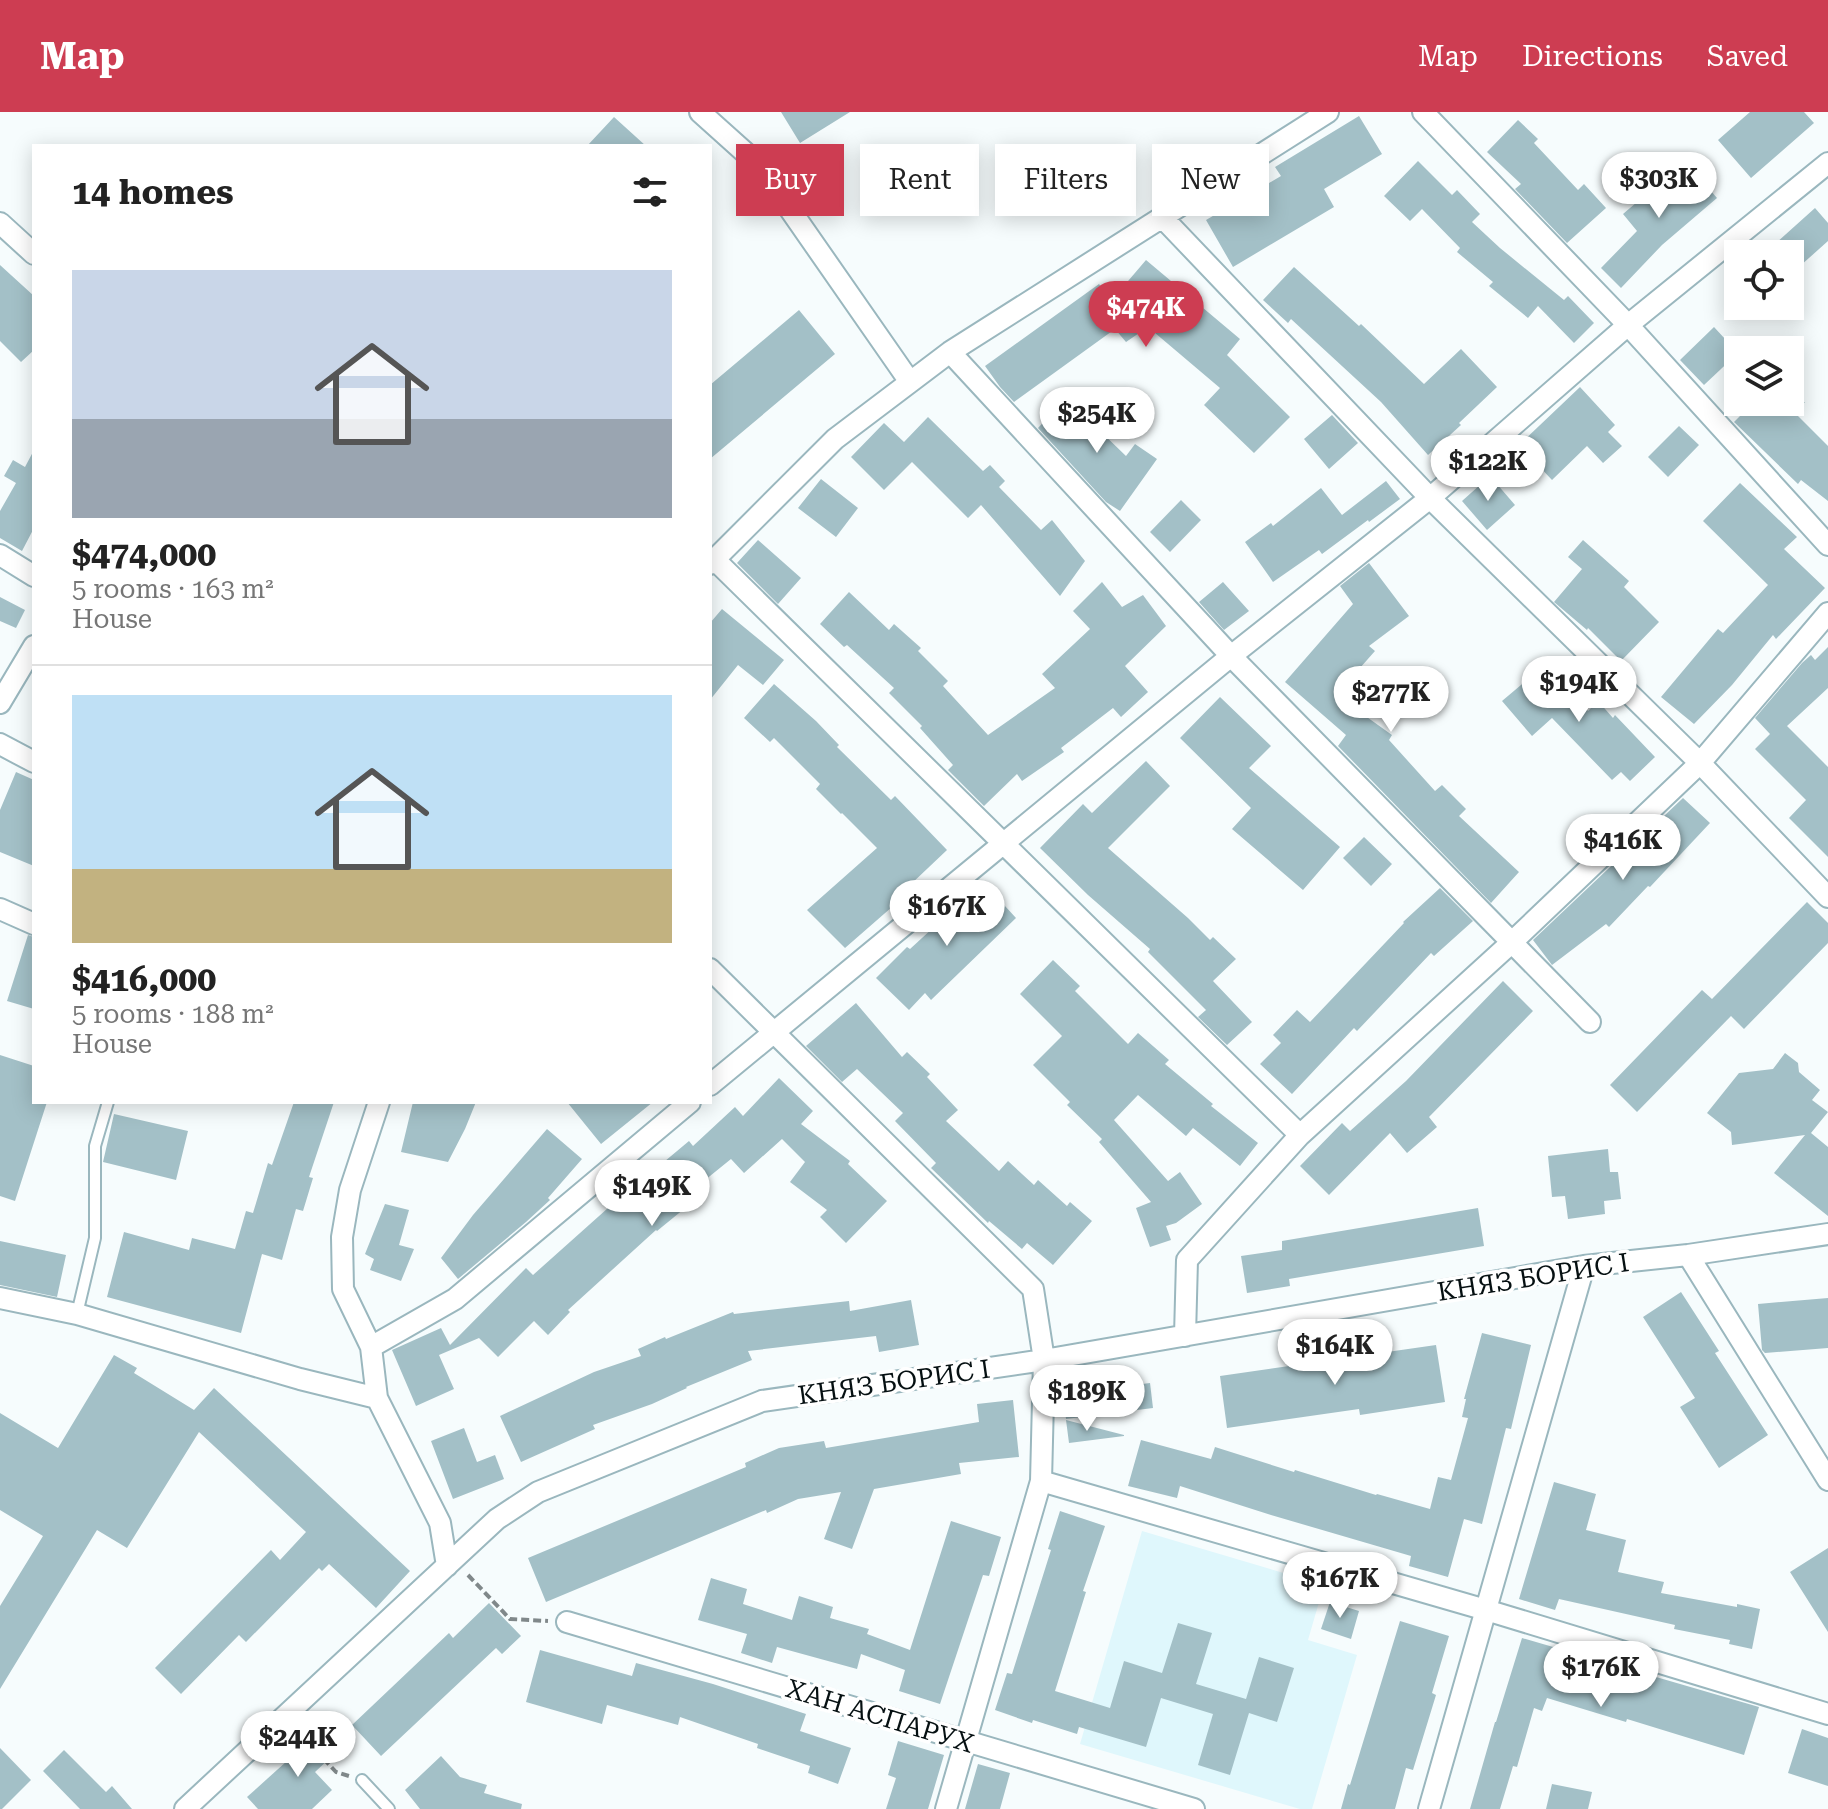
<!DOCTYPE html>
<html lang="en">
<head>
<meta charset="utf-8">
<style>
	body { margin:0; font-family:"Roboto Serif",serif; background:#f6f6f6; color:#222; height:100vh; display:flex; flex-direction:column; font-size:30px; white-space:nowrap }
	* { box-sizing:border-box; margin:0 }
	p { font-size:26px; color:#767676 }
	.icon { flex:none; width:44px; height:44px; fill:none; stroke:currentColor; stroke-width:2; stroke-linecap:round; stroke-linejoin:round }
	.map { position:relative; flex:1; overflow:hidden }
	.details { position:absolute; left:32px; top:32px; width:680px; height:960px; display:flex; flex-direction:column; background:#fff; border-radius:0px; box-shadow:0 4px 20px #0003 }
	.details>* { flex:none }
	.banner { position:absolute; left:736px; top:32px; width:760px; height:72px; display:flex; gap:16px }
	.buttons { position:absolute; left:1724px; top:128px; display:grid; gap:16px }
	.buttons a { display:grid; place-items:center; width:80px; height:80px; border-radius:0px; background:#fff; box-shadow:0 4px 20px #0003; font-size:40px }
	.price { position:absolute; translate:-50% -68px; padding:0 18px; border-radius:28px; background:#fff; color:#222; font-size:26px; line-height:52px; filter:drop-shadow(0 2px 4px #0008) }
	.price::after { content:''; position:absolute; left:50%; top:48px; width:24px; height:18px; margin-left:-12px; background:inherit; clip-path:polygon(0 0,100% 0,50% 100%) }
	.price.selected { background:#cd3d52; color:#fff }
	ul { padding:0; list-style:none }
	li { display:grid; align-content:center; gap:16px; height:424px; padding:0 40px }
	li+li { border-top:2px solid #e0e0e0 }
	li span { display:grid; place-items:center; height:248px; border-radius:0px; color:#555 }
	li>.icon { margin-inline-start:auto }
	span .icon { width:144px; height:144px; fill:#fffc; stroke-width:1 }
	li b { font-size:34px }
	h2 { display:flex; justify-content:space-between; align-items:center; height:96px; padding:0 40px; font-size:34px }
	.tag { padding:0 28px; border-radius:0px; background:#fff; box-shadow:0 4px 20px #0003; font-size:28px; line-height:72px }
	.tag.selected { background:#cd3d52; color:#fff }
	header { display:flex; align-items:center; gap:48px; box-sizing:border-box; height:112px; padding:0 40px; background:#cd3d52; color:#fff }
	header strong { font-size:38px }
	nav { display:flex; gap:44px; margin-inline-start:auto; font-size:28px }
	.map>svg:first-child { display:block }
</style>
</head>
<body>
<header>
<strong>Map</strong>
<nav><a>Map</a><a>Directions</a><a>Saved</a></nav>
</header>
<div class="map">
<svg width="1828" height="1697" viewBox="0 0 1828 1697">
	<rect width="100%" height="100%" fill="#f6fcfd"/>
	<path fill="#dff7fc" d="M 1142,1419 L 1324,1473 L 1308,1528 L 1357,1543 L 1312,1697 L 1300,1697 L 1080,1632 Z"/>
	<path fill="#a3c0c7" d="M 781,0 L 850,0 L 800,31 Z
		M 1750,0 L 1804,0 L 1814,11 L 1751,66 L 1718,28 Z
		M 1359,4 L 1382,42 L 1324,77 L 1334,95 L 1233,155 L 1206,108 L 1281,64 L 1275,55 Z
		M 614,5 L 646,34 L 587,34 Z
		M 1518,8 L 1538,27 L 1534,31 L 1578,78 L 1584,72 L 1606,96 L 1567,131 L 1515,77 L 1521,72 L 1487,40 Z
		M 1418,49 L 1452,83 L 1457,78 L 1480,102 L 1472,110 L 1500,136 L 1564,188 L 1568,184 L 1594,211 L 1574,231 L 1538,194 L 1528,206 L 1489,174 L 1493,170 L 1457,140 L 1460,136 L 1422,97 L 1410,109 L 1384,84 Z
		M 1685,49 L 1717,86 L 1662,133 L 1621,176 L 1601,156 L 1637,119 L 1623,102 Z
		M 1815,96 L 1828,111 L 1828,129 L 1790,163 L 1790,142 L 1764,142 Z
		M 1146,148 L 1240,227 L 1227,243 L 1290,305 L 1254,341 L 1204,293 L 1220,276 L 1148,215 L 1126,230 L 1115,217 L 1014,290 L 1000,275 L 985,254 L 1099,172 L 1111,189 Z
		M 0,153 L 34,184 L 34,238 L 21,250 L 0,229 Z
		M 1294,155 L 1359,214 L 1361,212 L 1424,272 L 1461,237 L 1497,275 L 1459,311 L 1461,313 L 1428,343 L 1381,290 L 1291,207 L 1288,211 L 1263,188 Z
		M 799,198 L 835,242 L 710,347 L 710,273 Z
		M 1714,215 L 1738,241 L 1704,273 L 1680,248 Z
		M 1580,275 L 1615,313 L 1608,320 L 1622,334 L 1603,351 L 1587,334 L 1552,368 L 1519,333 Z
		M 1066,286 L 1126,344 L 1135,332 L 1157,347 L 1120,399 L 1106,390 L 1038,316 Z
		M 1754,290 L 1805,290 L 1795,301 L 1828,334 L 1828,389 L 1801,368 L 1798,372 L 1734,310 Z
		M 1332,303 L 1358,331 L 1329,357 L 1304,327 Z
		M 928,305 L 983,359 L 990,353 L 1005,369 L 999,375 L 1041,418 L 1052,408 L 1085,449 L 1060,484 L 981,393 L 968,406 L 912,350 L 884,378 L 851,345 L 884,311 L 904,330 Z
		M 1679,314 L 1699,333 L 1668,365 L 1648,345 Z
		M 34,338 L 34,416 L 22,439 L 0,426 L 0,399 L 16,371 L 4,364 L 13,348 L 25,355 Z
		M 1490,364 L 1515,393 L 1487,418 L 1462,389 Z
		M 821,367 L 858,396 L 836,425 L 798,396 Z
		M 1386,369 L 1400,387 L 1369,410 L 1368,408 L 1322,442 L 1319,438 L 1273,470 L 1245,430 L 1271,411 L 1273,414 L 1321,376 L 1342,403 Z
		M 1740,371 L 1797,425 L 1784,437 L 1825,476 L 1776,527 L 1773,523 L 1732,573 L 1694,612 L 1661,585 L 1718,517 L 1723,521 L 1768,473 L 1703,409 Z
		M 1181,388 L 1201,408 L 1170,440 L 1150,420 Z
		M 758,428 L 801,466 L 778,492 L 737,451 Z
		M 1583,428 L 1629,469 L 1624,475 L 1659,510 L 1621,549 L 1588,516 L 1587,518 L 1554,490 L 1582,457 L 1568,445 Z
		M 1369,451 L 1409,504 L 1369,534 L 1375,539 L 1336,583 L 1392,623 L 1389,628 L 1435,679 L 1442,673 L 1466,697 L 1459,704 L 1519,760 L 1491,791 L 1338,634 L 1346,623 L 1285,570 L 1353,492 L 1340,474 Z
		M 1102,470 L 1122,495 L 1143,483 L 1166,514 L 1125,554 L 1148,580 L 1121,605 L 1113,596 L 1061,636 L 1064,640 L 1022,669 L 1017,662 L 984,694 L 948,658 L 953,653 L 920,616 L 922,614 L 889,581 L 894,576 L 847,533 L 844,535 L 820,512 L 849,480 L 889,518 L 894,512 L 921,536 L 918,539 L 948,569 L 943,574 L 988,623 L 1055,576 L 1042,562 L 1090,517 L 1073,499 Z
		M 1223,470 L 1249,499 L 1224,518 L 1199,490 Z
		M 0,485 L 25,498 L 16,516 L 0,509 Z
		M 722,497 L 784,548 L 763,573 L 738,553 L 710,588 L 710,511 Z
		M 1828,535 L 1828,576 L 1787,614 L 1828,655 L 1828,745 L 1789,706 L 1806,688 L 1755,637 L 1770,622 L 1755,606 L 1802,551 L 1811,543 L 1815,548 Z
		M 1547,551 L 1588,599 L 1598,589 L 1613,606 L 1615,603 L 1655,645 L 1630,669 L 1621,660 L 1612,668 L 1552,606 L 1532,624 L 1502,589 Z
		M 774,572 L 816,609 L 839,633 L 837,635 L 891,688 L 895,684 L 947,738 L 890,792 L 892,795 L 845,836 L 807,798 L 877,736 L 842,701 L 841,702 L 816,677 L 820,672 L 774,626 L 770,630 L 744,606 Z
		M 1220,585 L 1271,634 L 1249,656 L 1340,735 L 1303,778 L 1232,717 L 1251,696 L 1180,626 Z
		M 1146,649 L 1170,674 L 1108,736 L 1188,806 L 1210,828 L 1213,825 L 1236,847 L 1213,869 L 1252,910 L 1227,933 L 1198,905 L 1206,898 L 1148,840 L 1150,837 L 1088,783 L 1040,736 L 1083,692 L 1092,701 Z
		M 16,660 L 34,668 L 34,754 L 0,740 L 0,698 Z
		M 1683,686 L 1710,711 L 1650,775 L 1648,774 L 1609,815 L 1606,812 L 1552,853 L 1533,828 Z
		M 1364,725 L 1392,752 L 1371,774 L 1343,746 Z
		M 983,770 L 1016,806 L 931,888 L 925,881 L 909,898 L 876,866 L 907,835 L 910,837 Z
		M 1440,776 L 1473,809 L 1434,844 L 1431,841 L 1357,919 L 1354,916 L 1292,982 L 1260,952 L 1281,931 L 1273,923 L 1297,898 L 1310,910 L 1404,811 L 1403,810 Z
		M 1807,790 L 1828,811 L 1828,831 L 1744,917 L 1731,904 L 1637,1000 L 1610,973 L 1702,878 L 1712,887 Z
		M 28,823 L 34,825 L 34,897 L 7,889 Z
		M 1053,848 L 1080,874 L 1075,879 L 1128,932 L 1138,921 L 1169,948 L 1165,952 L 1213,992 L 1211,994 L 1258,1031 L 1240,1054 L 1193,1016 L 1186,1024 L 1138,983 L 1114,1008 L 1168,1069 L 1180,1060 L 1202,1092 L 1176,1111 L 1166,1114 L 1171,1128 L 1150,1135 L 1136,1096 L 1151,1090 L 1099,1030 L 1102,1027 L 1067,993 L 1070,990 L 1033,953 L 1062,924 L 1020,882 Z
		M 1503,869 L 1533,899 L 1429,1005 L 1437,1015 L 1407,1041 L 1390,1021 L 1329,1083 L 1300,1054 L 1342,1011 L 1350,1019 L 1406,969 Z
		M 856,891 L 902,945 L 907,940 L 930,962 L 927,965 L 958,998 L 946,1009 L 999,1059 L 1008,1049 L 1034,1073 L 1038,1068 L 1067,1094 L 1070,1090 L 1092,1109 L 1053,1153 L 1027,1131 L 1022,1137 L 989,1109 L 988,1111 L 931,1056 L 936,1051 L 895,1009 L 903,1001 L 857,957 L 842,970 L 806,934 Z
		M 1785,941 L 1798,951 L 1799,960 L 1820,978 L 1812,988 L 1828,1000 L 1811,1021 L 1828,1035 L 1828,1104 L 1774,1061 L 1805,1023 L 1732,1033 L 1731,1020 L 1707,1001 L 1739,961 L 1773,957 Z
		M 0,943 L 34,954 L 34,990 L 47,990 L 15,1089 L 0,1084 Z
		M 779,966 L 813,999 L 801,1012 L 850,1049 L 848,1052 L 887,1089 L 846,1131 L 820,1105 L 827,1098 L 790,1070 L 805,1050 L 782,1027 L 744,1061 L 731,1047 L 689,1081 L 695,1088 L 657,1119 L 656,1118 L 568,1198 L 570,1200 L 548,1223 L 534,1209 L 498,1245 L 479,1226 L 439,1243 L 454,1277 L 416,1294 L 392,1238 L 441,1216 L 450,1233 L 526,1156 L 533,1163 L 608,1096 L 624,1084 L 628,1088 L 637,1079 L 634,1075 L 689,1029 L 693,1034 L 735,995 L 743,1004 Z
		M 294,990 L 334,990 L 309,1065 L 313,1066 L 303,1099 L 296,1097 L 282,1148 L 262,1142 L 241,1221 L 107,1185 L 124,1120 L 189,1138 L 192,1126 L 235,1137 L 246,1099 L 253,1101 L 268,1051 L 272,1053 Z
		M 413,990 L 476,990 L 465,1017 L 448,1050 L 401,1040 Z
		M 567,990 L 653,990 L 601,1032 Z
		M 114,1002 L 188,1019 L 176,1068 L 103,1050 Z
		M 547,1017 L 582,1047 L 548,1086 L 550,1088 L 526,1110 L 458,1167 L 441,1146 L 473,1103 Z
		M 1608,1037 L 1610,1060 L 1618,1060 L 1621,1087 L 1604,1089 L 1605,1102 L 1568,1107 L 1565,1084 L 1552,1085 L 1548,1044 Z
		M 385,1092 L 409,1098 L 399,1133 L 414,1137 L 401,1169 L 370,1158 L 374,1147 L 365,1142 Z
		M 1478,1096 L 1484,1134 L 1289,1167 L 1290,1174 L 1247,1181 L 1241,1144 L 1282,1138 L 1282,1129 Z
		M 0,1129 L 66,1143 L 57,1185 L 0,1173 Z
		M 1681,1180 L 1719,1239 L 1715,1241 L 1768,1323 L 1719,1356 L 1680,1295 L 1695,1286 L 1643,1205 Z
		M 1828,1186 L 1828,1236 L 1765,1241 L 1762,1238 L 1758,1192 Z
		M 911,1188 L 919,1233 L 879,1240 L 876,1224 L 748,1239 L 752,1248 L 686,1275 L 687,1276 L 652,1292 L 593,1313 L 595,1317 L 521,1350 L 500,1304 L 594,1260 L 641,1244 L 638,1237 L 665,1225 L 666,1227 L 733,1200 L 734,1202 L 849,1189 L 850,1199 Z
		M 1482,1221 L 1531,1233 L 1511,1317 L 1506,1316 L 1482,1412 L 1464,1407 L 1448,1465 L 1409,1454 L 1411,1444 L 1271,1403 L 1180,1374 L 1177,1386 L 1128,1374 L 1141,1328 L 1211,1347 L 1215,1335 L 1294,1360 L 1295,1358 L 1376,1383 L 1377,1382 L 1430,1397 L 1438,1365 L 1451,1368 L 1468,1306 L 1462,1305 L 1466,1287 L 1464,1287 Z
		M 1436,1233 L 1445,1290 L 1360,1303 L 1359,1297 L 1227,1316 L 1220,1264 Z
		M 114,1243 L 137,1256 L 134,1261 L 194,1298 L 214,1276 L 410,1459 L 376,1496 L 329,1452 L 322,1459 L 319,1456 L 246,1530 L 239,1523 L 181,1582 L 155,1556 L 271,1438 L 280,1448 L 306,1420 L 199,1320 L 127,1436 L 97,1418 L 0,1577 L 0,1494 L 43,1424 L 0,1398 L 0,1301 L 58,1336 Z
		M 1150,1271 L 1153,1296 L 1066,1307 L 1063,1282 Z
		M 1013,1288 L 1019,1345 L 959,1351 L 961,1362 L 874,1377 L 852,1437 L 824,1427 L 841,1380 L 798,1387 L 767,1401 L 766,1398 L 546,1490 L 528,1446 L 746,1355 L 745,1351 L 779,1336 L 824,1329 L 826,1336 L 979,1310 L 977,1292 Z
		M 1066,1308 L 1124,1323 L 1124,1324 L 1069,1331 Z
		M 464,1316 L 477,1350 L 495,1343 L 504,1367 L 453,1387 L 431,1329 Z
		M 1554,1370 L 1596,1382 L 1586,1418 L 1626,1428 L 1618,1460 L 1664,1470 L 1661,1481 L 1737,1495 L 1737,1492 L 1760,1497 L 1752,1537 L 1729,1532 L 1730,1528 L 1674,1517 L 1675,1513 L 1559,1487 L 1555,1498 L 1519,1487 Z
		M 1060,1399 L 1105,1414 L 1083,1479 L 1086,1480 L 1055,1579 L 1110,1596 L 1124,1549 L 1162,1561 L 1178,1511 L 1212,1521 L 1196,1572 L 1246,1587 L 1259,1545 L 1294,1556 L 1277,1610 L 1249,1601 L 1230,1663 L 1198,1653 L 1213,1602 L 1161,1586 L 1146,1635 L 1079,1615 L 1077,1622 L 1033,1608 L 1032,1611 L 995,1598 L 1007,1561 L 1012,1562 L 1051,1438 L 1048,1437 Z
		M 951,1409 L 1001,1425 L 989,1464 L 983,1463 L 940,1592 L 899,1579 L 905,1558 L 861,1542 L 857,1557 L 777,1535 L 772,1551 L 741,1541 L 747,1522 L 698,1508 L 711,1466 L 747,1477 L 743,1492 L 792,1508 L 799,1484 L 833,1495 L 830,1506 L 869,1517 L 867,1522 L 910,1538 Z
		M 1828,1436 L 1828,1520 L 1790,1460 Z
		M 1330,1490 L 1359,1499 L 1351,1527 L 1321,1517 Z
		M 489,1491 L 521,1524 L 502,1542 L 496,1536 L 381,1644 L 352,1613 L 449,1521 L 453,1526 Z
		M 1400,1509 L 1449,1524 L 1432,1581 L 1436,1583 L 1413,1658 L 1406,1656 L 1395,1697 L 1341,1697 L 1348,1672 L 1350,1673 Z
		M 1522,1526 L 1759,1595 L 1744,1643 L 1627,1607 L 1626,1610 L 1547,1586 L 1542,1599 L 1534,1596 L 1517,1655 L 1513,1654 L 1500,1697 L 1470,1697 L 1495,1610 L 1496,1610 Z
		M 540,1538 L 632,1564 L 636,1551 L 713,1572 L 806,1602 L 800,1619 L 851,1636 L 838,1672 L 808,1661 L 810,1654 L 757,1636 L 758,1632 L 680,1605 L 678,1613 L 607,1593 L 602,1612 L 526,1590 Z
		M 1802,1617 L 1828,1626 L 1828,1674 L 1788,1661 Z
		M 331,1618 L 344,1633 L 315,1660 L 332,1678 L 312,1697 L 258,1697 L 247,1685 L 297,1640 L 301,1645 Z
		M 898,1629 L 944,1643 L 928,1697 L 886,1697 L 896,1666 L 888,1663 Z
		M 0,1636 L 31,1668 L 2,1697 L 0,1697 Z
		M 64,1638 L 106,1680 L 112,1674 L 132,1697 L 80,1697 L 43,1659 Z
		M 441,1644 L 460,1665 L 487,1673 L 484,1681 L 522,1692 L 521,1697 L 420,1697 L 405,1678 Z
		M 978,1652 L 1010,1661 L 1000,1697 L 965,1697 Z
		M 1552,1672 L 1592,1680 L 1588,1697 L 1546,1697 Z"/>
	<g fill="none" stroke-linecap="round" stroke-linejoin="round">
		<defs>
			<path id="service" d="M 77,1202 L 95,1126 L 95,1034 L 108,990
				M 362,1668 L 389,1697"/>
			<path id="minor" d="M 700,0 L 759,53 L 910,270
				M 1423,0 L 1628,213 L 1828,433
				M 1162,105 L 1430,386 L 1700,651 L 1828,785
				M 0,111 L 34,142
				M 950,240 L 1231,544 L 1590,910
				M 0,443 L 34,464
				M 714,447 L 1300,1023
				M 710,452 L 835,327 L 950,240 L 1328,0
				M 0,591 L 34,534
				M 0,632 L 34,650
				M 0,797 L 34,812
				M 710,857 L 1033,1177 L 1044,1248 L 1041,1369 L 946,1697
				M 710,973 L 1231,544 L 1430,386 L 1628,213 L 1828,51
				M 379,990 L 350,1078 L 342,1125 L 343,1177 L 371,1235 L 377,1286 L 440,1411 L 447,1454
				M 1688,1143 L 1828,1368
				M 0,1186 L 77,1202 L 300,1267 L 377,1286
				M 1185,1224 L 1187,1148 L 1300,1023 L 1511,831 L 1700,651 L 1828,501
				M 371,1235 L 455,1187 L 690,990
				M 1041,1369 L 1486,1498 L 1828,1602
				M 567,1510 L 1194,1697
				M 185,1697 L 497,1407 L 538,1380 L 762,1289 L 1044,1248 L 1584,1154 L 1688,1143 L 1828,1122
				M 1429,1697 L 1584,1154"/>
		</defs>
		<use href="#service" stroke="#9ab7be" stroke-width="14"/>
		<use href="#minor" stroke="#9ab7be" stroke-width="24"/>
		<path stroke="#80888a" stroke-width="4" stroke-dasharray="8 4" stroke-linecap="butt" d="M 468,1463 L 510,1507 L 548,1509
			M 299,1620 L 336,1660 L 349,1664"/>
		<use href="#service" stroke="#fff" stroke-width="10"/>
		<use href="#minor" stroke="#fff" stroke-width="20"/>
	</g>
	<g text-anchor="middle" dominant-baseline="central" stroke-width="7" stroke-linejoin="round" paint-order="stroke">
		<g font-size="26" fill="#061012" stroke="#fff">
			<text transform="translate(1533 1165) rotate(-9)">КНЯЗ БОРИС I</text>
			<text transform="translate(894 1270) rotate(-8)">КНЯЗ БОРИС I</text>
			<text transform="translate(880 1604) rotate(17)">ХАН АСПАРУХ</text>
		</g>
	</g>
</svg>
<div class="buttons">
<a><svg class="icon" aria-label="locate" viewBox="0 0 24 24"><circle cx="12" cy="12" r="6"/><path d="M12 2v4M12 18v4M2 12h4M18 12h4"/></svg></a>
<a><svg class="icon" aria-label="layers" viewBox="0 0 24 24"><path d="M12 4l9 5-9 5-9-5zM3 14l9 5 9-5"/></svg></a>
</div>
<b class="price" style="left:1659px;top:108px">$303K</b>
<b class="price selected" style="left:1146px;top:237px">$474K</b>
<b class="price" style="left:1097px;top:343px">$254K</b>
<b class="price" style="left:1488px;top:391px">$122K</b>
<b class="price" style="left:1579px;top:612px">$194K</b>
<b class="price" style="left:1391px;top:622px">$277K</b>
<b class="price" style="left:1623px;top:770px">$416K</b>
<b class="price" style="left:947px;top:836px">$167K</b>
<b class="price" style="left:652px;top:1116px">$149K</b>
<b class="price" style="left:1335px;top:1275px">$164K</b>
<b class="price" style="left:1087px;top:1321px">$189K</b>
<b class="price" style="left:1340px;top:1508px">$167K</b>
<b class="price" style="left:1601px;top:1597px">$176K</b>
<b class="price" style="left:298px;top:1667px">$244K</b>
<div class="banner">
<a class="tag selected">Buy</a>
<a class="tag">Rent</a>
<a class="tag">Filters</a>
<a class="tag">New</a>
</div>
<section class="details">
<h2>14 homes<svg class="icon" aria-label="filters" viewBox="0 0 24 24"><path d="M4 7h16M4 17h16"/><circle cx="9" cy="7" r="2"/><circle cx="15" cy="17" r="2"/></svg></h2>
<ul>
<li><span style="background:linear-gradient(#c9d6e8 60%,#9aa5b1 0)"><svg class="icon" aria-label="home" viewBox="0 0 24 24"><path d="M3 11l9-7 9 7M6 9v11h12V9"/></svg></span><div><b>$474,000</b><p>5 rooms · 163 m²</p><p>House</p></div></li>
<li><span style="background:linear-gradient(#bfe0f5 70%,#c2b280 0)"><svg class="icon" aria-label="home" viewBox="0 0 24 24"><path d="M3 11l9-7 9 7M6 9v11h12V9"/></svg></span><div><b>$416,000</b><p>5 rooms · 188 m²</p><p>House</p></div></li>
</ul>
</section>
</div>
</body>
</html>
